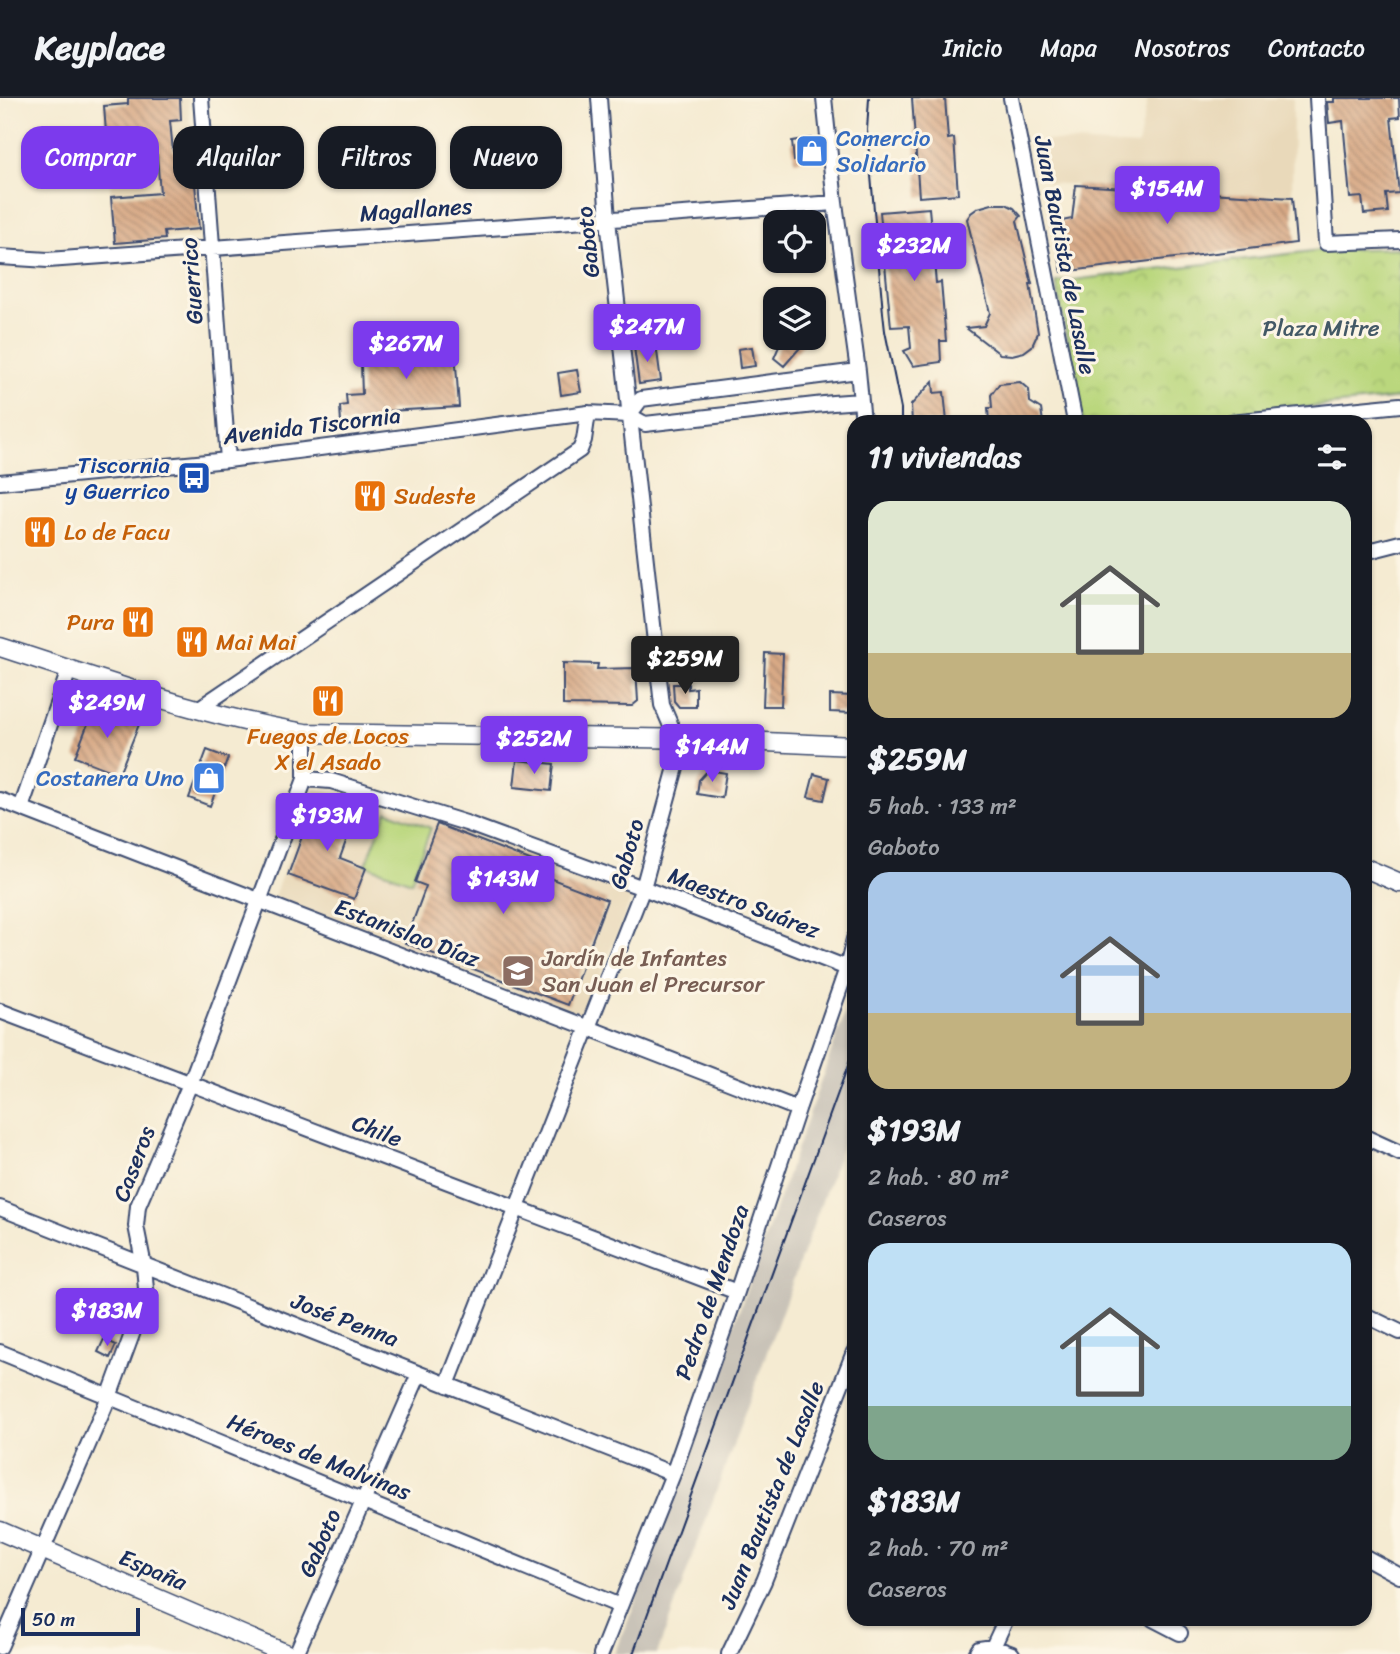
<!DOCTYPE html>
<html lang="es">
<head>
<meta charset="utf-8">
<style>
	body { margin:0; font-family:Sriracha,sans-serif; background:#20242c; color:#f1f3f6; height:100vh; display:flex; flex-direction:column; font-size:26px; white-space:nowrap }
	* { box-sizing:border-box; margin:0 }
	p { font-size:23px; color:#9ea1a6 }
	.icon { flex:none; width:38px; height:38px; fill:none; stroke:currentColor; stroke-width:2; stroke-linecap:round; stroke-linejoin:round }
	.map { position:relative; flex:1; overflow:hidden }
	.details { position:absolute; left:847px; top:317px; width:525px; height:1211px; display:flex; flex-direction:column; background:#171b24; border-radius:21px; box-shadow:0 2px 5px #0004 }
	.details>* { flex:none }
	.hud { position:absolute; left:21px; top:28px; width:665px; height:63px; display:flex; gap:14px }
	.fabs { position:absolute; left:763px; top:112px; display:grid; gap:14px }
	.fabs a { display:grid; place-items:center; width:63px; height:63px; border-radius:14px; background:#171b24; box-shadow:0 2px 5px #0004; font-size:35px }
	.scale { position:absolute; left:21px; bottom:18px; width:119px; box-sizing:border-box; padding-left:7px; border:4px solid #1b2f5e; border-top:0; font-size:19px; line-height:24px; white-space:nowrap; color:#1b2f5e; -webkit-text-stroke:5px #fcf5e5; paint-order:stroke }
	.price { position:absolute; translate:-50% -60px; padding:0 16px; border-radius:7px; background:#7c3aed; color:#fff; font-size:23px; line-height:46px; filter:drop-shadow(0 2px 4px #0008) }
	.price::after { content:''; position:absolute; left:50%; top:42px; width:21px; height:16px; margin-left:-10px; background:inherit; clip-path:polygon(0 0,100% 0,50% 100%) }
	.price.on { background:#222; color:#fff }
	ul { padding:0; list-style:none }
	li { display:grid; align-content:center; gap:14px; height:371px; padding:0 21px }
	li span { display:grid; place-items:center; height:217px; border-radius:21px; color:#555 }
	li>.icon { margin-inline-start:auto }
	span .icon { width:126px; height:126px; fill:#fffc; stroke-width:1 }
	li b { font-size:30px }
	h2 { display:flex; justify-content:space-between; align-items:center; height:84px; padding:0 21px; font-size:30px }
	.pill { padding:0 24px; border-radius:21px; background:#171b24; box-shadow:0 2px 5px #0004; font-size:24px; line-height:63px }
	.pill.on { background:#7c3aed; color:#fff }
	header { display:flex; align-items:center; gap:42px; box-sizing:border-box; height:98px; padding:0 35px; background:#171b24; border-bottom:2px solid #363941 }
	header strong { font-size:33px }
	nav { display:flex; gap:38px; margin-inline-start:auto; font-size:24px }
	.map>svg:first-child { display:block }
</style>
</head>
<body>
<header>
<strong>Keyplace</strong>
<nav><a>Inicio</a><a>Mapa</a><a>Nosotros</a><a>Contacto</a></nav>
</header>
<div class="map">
<svg width="1400" height="1556" viewBox="0 0 1400 1556">
	<defs>
		<pattern id="park-crowns" width="20" height="18" patternUnits="userSpaceOnUse" patternTransform="scale(1.75)"><rect width="20" height="18" fill="#bad77d"/><path d="M2 6a3 3 0 1 1 6 0M12 15a3 3 0 1 1 6 0" fill="none" stroke="#9fb96e"/></pattern>
		<pattern id="building-back-hatch" width="6" height="6" patternUnits="userSpaceOnUse" patternTransform="scale(1.75)"><rect width="6" height="6" fill="#d8a985"/><path d="M-1 5l2 2M0 0l6 6M5-1l2 2" fill="none" stroke="#ae8a70"/></pattern>
	</defs>
	<rect width="100%" height="100%" fill="#fcf5e5"/>
	<filter id="ink" filterUnits="userSpaceOnUse"><feTurbulence type="fractalNoise" baseFrequency=".0143" numOctaves="2"/><feDisplacementMap in="SourceGraphic" scale="14" xChannelSelector="R" yChannelSelector="G"/><feConvolveMatrix kernelMatrix="1 2 1 2 8 2 1 2 1" color-interpolation-filters="sRGB"/></filter>
	<filter id="wash" filterUnits="userSpaceOnUse"><feTurbulence type="fractalNoise" baseFrequency=".00686" numOctaves="4" result="noise"/><feDisplacementMap in="SourceGraphic" scale="28" xChannelSelector="R" yChannelSelector="G"/><feGaussianBlur stdDeviation="1.57" result="paint"/><feColorMatrix in="noise" values="0 0 0 0 0 0 0 0 0 0 0 0 0 0 0 0 0 1.4 0 .05"/><feComposite in="paint" operator="in"/></filter>
	<g filter="url(#wash)">
		<rect width="100%" height="100%" fill="#f5ebd2"/>
		<path fill="#e9d9ba" d="M 103,0 L 188,0 L 200,138 L 115,145 Z
			M 1148,0 L 1293,0 L 1292,100 L 1047,85 L 1042,42 L 1138,48 Z
			M 314,690 L 453,726 L 635,792 L 583,920 L 273,801 Z"/>
		<path fill="#c9c3b8" d="M 854,890 L 854,1015 L 657,1556 L 614,1556 L 632,1513 Z"/>
		<path fill="url(#park-crowns)" stroke="#6a836e" stroke-width="2" d="M 1400,150 L 1400,300 L 1160,324 L 1083,324 L 1056,184 L 1321,152 Z"/>
		<path fill="#bad77d" stroke="#6a836e" stroke-width="2" d="M 387,713 L 431,730 L 411,784 L 366,767 Z"/>
		<g id="blocks">
			<path fill="url(#building-back-hatch)" d="M 128,0 L 180,0 L 181,22 L 170,23 L 173,53 L 192,52 L 199,131 L 164,134 L 165,141 L 115,145 L 111,99 L 160,95 L 157,57 L 108,61 L 104,8 L 128,6 Z
				M 912,0 L 945,0 L 948,41 L 954,40 L 958,96 L 919,99 Z
				M 1334,0 L 1399,0 L 1400,19 L 1391,20 L 1399,95 L 1386,96 L 1388,114 L 1364,116 L 1362,99 L 1350,100 L 1343,23 L 1329,25 L 1327,4 L 1334,4 Z
				M 811,40 L 814,60 L 794,63 L 792,43 Z
				M 1076,87 L 1292,100 L 1296,145 L 1062,174 L 1052,125 L 1072,121 Z
				M 992,106 L 1006,106 L 1014,110 L 1021,118 L 1017,123 L 1032,186 L 1030,186 L 1038,235 L 1032,248 L 1024,254 L 1012,257 L 1000,256 L 966,230 L 984,228 L 990,215 L 967,121 L 971,115 L 978,110 Z
				M 929,110 L 936,185 L 941,184 L 946,243 L 940,243 L 941,264 L 913,268 L 904,253 L 911,250 L 909,228 L 891,229 L 880,114 Z
				M 454,239 L 459,309 L 388,313 L 389,322 L 341,326 L 340,308 L 347,307 L 346,297 L 362,296 L 361,267 L 391,265 L 390,243 Z
				M 805,244 L 784,268 L 774,260 L 780,246 Z
				M 656,246 L 661,283 L 639,286 L 634,249 Z
				M 752,249 L 755,268 L 740,270 L 738,251 Z
				M 577,272 L 581,294 L 561,297 L 558,275 Z
				M 933,283 L 934,295 L 944,294 L 947,324 L 912,324 L 911,307 Z
				M 1020,284 L 1029,292 L 1030,304 L 1041,311 L 1043,324 L 989,324 L 988,310 L 992,310 L 991,297 L 999,286 Z
				M 765,555 L 783,556 L 781,608 L 763,608 Z
				M 563,565 L 598,566 L 597,571 L 636,570 L 638,603 L 632,608 L 563,607 Z
				M 673,586 L 688,586 L 688,591 L 696,590 L 696,609 L 679,609 L 674,603 Z
				M 830,597 L 853,598 L 853,615 L 830,614 Z
				M 94,610 L 140,624 L 119,676 L 75,659 Z
				M 207,652 L 228,660 L 210,708 L 189,700 Z
				M 517,662 L 554,666 L 551,693 L 514,689 Z
				M 708,672 L 726,675 L 722,700 L 697,696 L 699,682 Z
				M 814,676 L 829,680 L 824,702 L 808,699 Z
				M 315,703 L 355,718 L 340,760 L 366,770 L 354,801 L 288,777 Z
				M 437,726 L 543,767 L 539,776 L 607,802 L 568,907 L 405,845 L 426,788 L 415,784 Z
				M 104,1241 L 116,1247 L 110,1260 L 98,1254 Z"/>
		</g>
	</g>
	<g filter="url(#ink)">
		<use href="#blocks" fill-opacity="0" stroke="#3c4b6f" stroke-width="2"/>
		<g fill="none" stroke-linecap="round" stroke-linejoin="round">
			<defs>
				<path id="minor" d="M 201,0 L 228,362
					M 824,0 L 835,105 L 858,273 L 863,324
					M 1011,0 L 1075,324
					M 1317,0 L 1326,145 L 1400,142
					M 0,159 L 48,162 L 835,105
					M 629,317 L 641,301 L 858,273
					M 1231,324 L 1400,307
					M 0,384 L 228,362 L 588,315 L 629,317 L 645,326 L 833,305 L 861,303
					M 1365,454 L 1400,445
					M 198,611 L 580,352 L 584,342 L 588,315
					M 305,681 L 331,683 L 466,725 L 643,790 L 847,870
					M 0,702 L 798,1011
					M 21,710 L 69,572
					M 0,913 L 737,1194
					M 1365,1039 L 1400,1055
					M 0,1110 L 673,1376
					M 1365,1217 L 1400,1234
					M 0,1254 L 620,1508
					M 447,1287 L 643,790 L 678,662 L 677,642 L 662,607 L 608,122 L 599,0
					M 1365,1459 L 1400,1478
					M 1153,1521 L 1180,1535
					M 0,1549 L 109,1299 L 142,1209 L 146,1191 L 144,1168 L 136,1128 L 138,1108 L 190,986 L 305,681 L 305,635
					M 993,1549 L 1006,1521
					M 296,1556 L 419,1276
					M 601,1556 L 673,1376 L 737,1194 L 798,1011 L 847,870 L 854,841
					M 729,1556 L 764,1483 L 854,1254
					M 976,1556 L 979,1551 L 993,1549 L 1012,1556"/>
				<path id="tertiary" d="M 0,549 C 100,581 201,618 305,635 L 701,641 L 854,648
					M 1365,770 L 1400,785
					M 0,1433 L 287,1556"/>
			</defs>
			<use href="#minor" stroke="#3c4b6f" stroke-width="18"/>
			<use href="#tertiary" stroke="#3c4b6f" stroke-width="21"/>
			<use href="#minor" stroke="#fff" stroke-width="14"/>
			<use href="#tertiary" stroke="#fff" stroke-width="18"/>
			<path stroke="#1b2f5e" stroke-width="2" d="M 869,0 L 867,32 L 883,215 L 885,233 L 901,311 L 901,324
				M 633,1556 L 854,951"/>
		</g>
	</g>
	<defs>
		<symbol id="shop-square" viewBox="-11 -11 22 22"><rect x="-9" y="-9" width="18" height="18" rx="4" fill="#3f7fe0" stroke="#fcf5e5"/><path d="M-5-2.5h2.3a2.7 3.5 0 0 1 5.4 0H5L5.5 6h-11ZM-1.5-2.5h3a1.5 2.3 0 0 0-3 0Z" fill="#fff"/></symbol>
		<symbol id="bus-square" viewBox="-11 -11 22 22"><rect x="-9" y="-9" width="18" height="18" rx="4" fill="#1a4fb4" stroke="#fcf5e5"/><path d="M-5-6H5V4H4V6H2V4H-2V6H-4V4H-5ZM-3.5-4V0h7V-4ZM-3.5 1.2v1.5H-2V1.2ZM2 1.2v1.5H3.5V1.2Z" fill="#fff"/></symbol>
		<symbol id="restaurant-square" viewBox="-11 -11 22 22"><rect x="-9" y="-9" width="18" height="18" rx="4" fill="#e8710a" stroke="#fcf5e5"/><path d="M-5-6h1v4h1v-4h1v4h1v-4h1v5L-1.5 .5V6h-2V.5L-5-1ZM5-6V6H3V1.5H1.5Q1.5-4 5-6Z" fill="#fff"/></symbol>
		<symbol id="school-square" viewBox="-11 -11 22 22"><rect x="-9" y="-9" width="18" height="18" rx="4" fill="#8d6e63" stroke="#fcf5e5"/><path d="M0-5L7-2L0 1L-7-2ZM-4 1L0 2.5L4 1V4Q0 6-4 4Z" fill="#fff"/></symbol>
	</defs>
	<g fill-rule="evenodd">
		<use href="#shop-square" x="793" y="34" width="38" height="38"/>
		<use href="#bus-square" x="175" y="361" width="38" height="38"/>
		<use href="#restaurant-square" x="351" y="379" width="38" height="38"/>
		<use href="#restaurant-square" x="21" y="415" width="38" height="38"/>
		<use href="#restaurant-square" x="119" y="505" width="38" height="38"/>
		<use href="#restaurant-square" x="173" y="525" width="38" height="38"/>
		<use href="#restaurant-square" x="309" y="584" width="38" height="38"/>
		<use href="#shop-square" x="190" y="661" width="38" height="38"/>
		<use href="#school-square" x="499" y="854" width="38" height="38"/>
	</g>
	<g text-anchor="middle" dominant-baseline="central" stroke-width="6" stroke-linejoin="round" paint-order="stroke">
		<g font-size="23" fill="#366cbe" stroke="#fcf5e5" text-anchor="start">
			<text x="836" y="40">Comercio<tspan x="836" dy="26">Solidario</tspan></text>
			<text x="184" y="680" text-anchor="end">Costanera Uno</text>
		</g>
		<g font-size="23" fill="#1b2f5e" stroke="#fcf5e5">
			<text transform="translate(416 112) rotate(-4)">Magallanes</text>
			<text transform="translate(588 144) rotate(-96)">Gaboto</text>
			<text transform="translate(1065 157) rotate(79)">Juan Bautista de Lasalle</text>
			<text transform="translate(192 183) rotate(-94)">Guerrico</text>
			<text transform="translate(312 328) rotate(-7)">Avenida Tiscornia</text>
			<text transform="translate(627 756) rotate(-74)">Gaboto</text>
			<text transform="translate(744 805) rotate(21)">Maestro Suárez</text>
			<text transform="translate(407 835) rotate(21)">Estanislao Díaz</text>
			<text transform="translate(377 1033) rotate(21)">Chile</text>
			<text transform="translate(134 1066) rotate(-69)">Caseros</text>
			<text transform="translate(712 1194) rotate(-71)">Pedro de Mendoza</text>
			<text transform="translate(345 1222) rotate(21)">José Penna</text>
			<text transform="translate(319 1359) rotate(22)">Héroes de Malvinas</text>
			<text transform="translate(772 1397) rotate(-68)">Juan Bautista de Lasalle</text>
			<text transform="translate(320 1445) rotate(-66)">Gaboto</text>
			<text transform="translate(153 1472) rotate(23)">España</text>
		</g>
		<g font-size="23" fill="#435966" stroke="#fcf5e5">
			<text x="1321" y="230">Plaza Mitre</text>
		</g>
		<g font-size="23" fill="#164399" stroke="#fcf5e5" text-anchor="end">
			<text x="170" y="367">Tiscornia<tspan x="170" dy="26">y Guerrico</tspan></text>
		</g>
		<g font-size="23" fill="#c56008" stroke="#fcf5e5" text-anchor="start">
			<text x="394" y="398">Sudeste</text>
			<text x="64" y="434">Lo de Facu</text>
			<text x="114" y="524" text-anchor="end">Pura</text>
			<text x="216" y="544">Mai Mai</text>
			<text x="328" y="638" text-anchor="middle">Fuegos de Locos<tspan x="328" dy="26">X el Asado</tspan></text>
		</g>
		<g font-size="23" fill="#785e54" stroke="#fcf5e5" text-anchor="start">
			<text x="542" y="860">Jardín de Infantes<tspan x="542" dy="26">San Juan el Precursor</tspan></text>
		</g>
	</g>
</svg>
<div class="fabs">
<a><svg class="icon" aria-label="locate" viewBox="0 0 24 24"><circle cx="12" cy="12" r="6"/><path d="M12 2v4M12 18v4M2 12h4M18 12h4"/></svg></a>
<a><svg class="icon" aria-label="layers" viewBox="0 0 24 24"><path d="M12 4l9 5-9 5-9-5zM3 14l9 5 9-5"/></svg></a>
</div>
<div class="scale">50 m</div>
<b class="price" style="left:1167px;top:128px">$154M</b>
<b class="price" style="left:914px;top:185px">$232M</b>
<b class="price" style="left:647px;top:266px">$247M</b>
<b class="price" style="left:406px;top:283px">$267M</b>
<b class="price on" style="left:685px;top:598px">$259M</b>
<b class="price" style="left:107px;top:642px">$249M</b>
<b class="price" style="left:534px;top:678px">$252M</b>
<b class="price" style="left:712px;top:686px">$144M</b>
<b class="price" style="left:327px;top:755px">$193M</b>
<b class="price" style="left:503px;top:818px">$143M</b>
<b class="price" style="left:107px;top:1250px">$183M</b>
<div class="hud">
<a class="pill on">Comprar</a>
<a class="pill">Alquilar</a>
<a class="pill">Filtros</a>
<a class="pill">Nuevo</a>
</div>
<section class="details">
<h2>11 viviendas<svg class="icon" aria-label="filters" viewBox="0 0 24 24"><path d="M4 7h16M4 17h16"/><circle cx="9" cy="7" r="2"/><circle cx="15" cy="17" r="2"/></svg></h2>
<ul>
<li><span style="background:linear-gradient(#dfe7d0 70%,#c2b280 0)"><svg class="icon" aria-label="home" viewBox="0 0 24 24"><path d="M3 11l9-7 9 7M6 9v11h12V9"/></svg></span><div><b>$259M</b><p>5 hab. · 133 m²</p><p>Gaboto</p></div></li>
<li><span style="background:linear-gradient(#a9c7e8 65%,#c2b280 0)"><svg class="icon" aria-label="home" viewBox="0 0 24 24"><path d="M3 11l9-7 9 7M6 9v11h12V9"/></svg></span><div><b>$193M</b><p>2 hab. · 80 m²</p><p>Caseros</p></div></li>
<li><span style="background:linear-gradient(#bfe0f5 75%,#7fa58c 0)"><svg class="icon" aria-label="home" viewBox="0 0 24 24"><path d="M3 11l9-7 9 7M6 9v11h12V9"/></svg></span><div><b>$183M</b><p>2 hab. · 70 m²</p><p>Caseros</p></div></li>
</ul>
</section>
</div>
</body>
</html>
